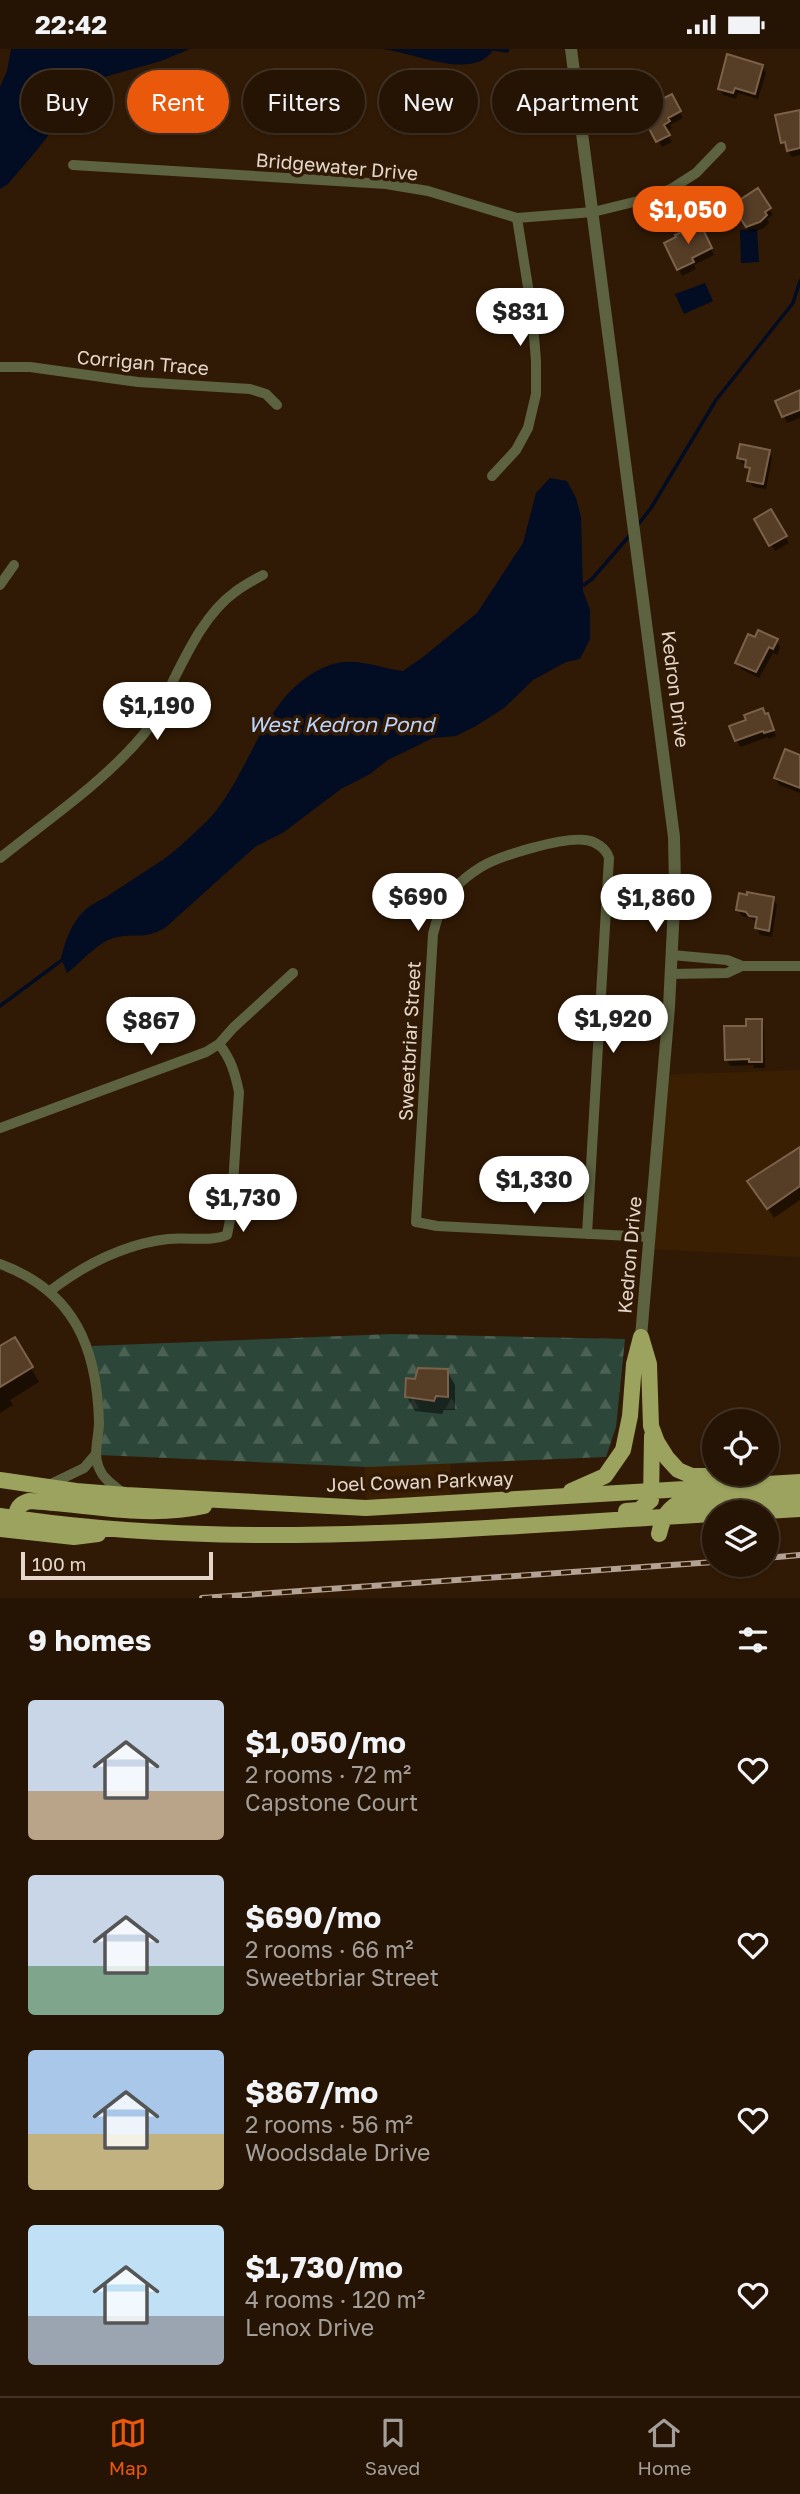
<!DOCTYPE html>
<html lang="en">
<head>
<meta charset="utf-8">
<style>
	body { margin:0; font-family:"Golos Text",sans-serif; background:#2d1d0e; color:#f1f3f6; height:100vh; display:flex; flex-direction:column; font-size:26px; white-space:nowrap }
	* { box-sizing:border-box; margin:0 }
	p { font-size:23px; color:#a39e9a }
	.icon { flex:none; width:38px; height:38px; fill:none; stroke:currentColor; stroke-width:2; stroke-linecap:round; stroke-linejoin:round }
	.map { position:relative; height:1549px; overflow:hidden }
	.panel { display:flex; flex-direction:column; background:#251404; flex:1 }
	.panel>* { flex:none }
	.banner { position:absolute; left:21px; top:21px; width:760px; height:63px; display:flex; gap:14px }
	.fabs { position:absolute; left:702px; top:1360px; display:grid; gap:14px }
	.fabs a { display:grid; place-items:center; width:77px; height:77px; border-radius:50%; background:#251404; box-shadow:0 2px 5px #0004,0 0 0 2px #423326; font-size:35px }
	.scale { position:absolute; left:21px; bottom:18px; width:192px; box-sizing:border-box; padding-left:7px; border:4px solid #e5d6c9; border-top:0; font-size:19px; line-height:24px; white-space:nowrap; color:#e5d6c9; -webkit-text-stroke:5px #311a05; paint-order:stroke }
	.price { position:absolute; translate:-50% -60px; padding:0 16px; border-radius:24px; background:#fff; color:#222; font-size:23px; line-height:46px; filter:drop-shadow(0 2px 4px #0008) }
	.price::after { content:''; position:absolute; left:50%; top:42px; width:21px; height:16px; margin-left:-10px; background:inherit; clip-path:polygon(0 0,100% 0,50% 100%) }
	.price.on { background:#ea580c; color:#fff }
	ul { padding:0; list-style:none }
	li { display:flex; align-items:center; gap:21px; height:175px; padding:0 28px }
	li span { display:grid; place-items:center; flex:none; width:196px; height:140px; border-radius:7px; color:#555 }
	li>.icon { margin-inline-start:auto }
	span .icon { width:84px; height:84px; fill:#fffc; stroke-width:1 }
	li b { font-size:30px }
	h2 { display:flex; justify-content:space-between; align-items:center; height:84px; padding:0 28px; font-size:30px }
	.chip { padding:0 24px; border-radius:32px; background:#251404; box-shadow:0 2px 5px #0004,0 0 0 2px #423326; font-size:24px; line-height:63px }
	.chip.on { background:#ea580c; color:#fff }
	.status { display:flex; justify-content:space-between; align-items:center; height:49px; padding:0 35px; background:#251404; direction:ltr }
	.status svg { height:19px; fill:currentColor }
	.tabs { display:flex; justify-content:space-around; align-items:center; height:98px; border-top:2px solid #423326; background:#251404; font-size:19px; color:#a39e9a }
	.tabs a { display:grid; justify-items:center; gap:4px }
	.tabs .on { color:#ea580c }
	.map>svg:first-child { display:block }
</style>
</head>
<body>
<div class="status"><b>22:42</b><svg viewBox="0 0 49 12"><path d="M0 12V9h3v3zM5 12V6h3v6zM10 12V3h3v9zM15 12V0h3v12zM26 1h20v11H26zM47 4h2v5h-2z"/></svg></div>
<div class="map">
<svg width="800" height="1549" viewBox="0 0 800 1549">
	<defs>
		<pattern id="forest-firs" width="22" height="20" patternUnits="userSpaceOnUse" patternTransform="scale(1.75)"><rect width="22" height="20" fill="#2c4739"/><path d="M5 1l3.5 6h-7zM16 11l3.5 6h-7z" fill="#4a6154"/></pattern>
	</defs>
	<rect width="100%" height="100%" fill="#311a05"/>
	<path fill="#3b1f03" d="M 800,1021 L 800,1208 L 650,1200 L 662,1026 Z
		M 358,1287 L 449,1382 L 452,1453 L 366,1459 Z"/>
	<path fill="url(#forest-firs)" d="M 392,1285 L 625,1290 L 616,1378 L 606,1408 L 367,1418 L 99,1406 L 92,1297 Z"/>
	<path fill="#020c22" d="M 11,0 L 190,0 L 161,12 L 87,33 C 71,43 69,58 58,73 C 43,95 25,115 8,135 L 0,140 L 0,38 L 7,22 Z
		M 381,0 L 494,0 C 473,34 412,2 381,0 Z
		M 757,180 L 759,213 L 741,214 L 740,181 Z
		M 705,234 L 713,252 L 684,265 L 675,245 Z
		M 550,429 L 567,432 L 576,449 L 581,468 L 583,542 L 590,561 L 590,590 L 580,610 L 566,613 L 533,631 L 504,659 L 476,677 L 456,687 L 433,689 L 388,711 L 370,725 L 341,740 L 284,783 L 255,798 L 165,879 C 142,891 139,884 117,888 C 98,892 82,913 67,924 L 61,909 C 65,893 71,874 84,862 C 90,856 99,852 106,848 C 125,835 145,823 164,810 C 177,801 192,786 204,775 C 252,729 261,641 330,616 C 354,607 379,619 403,622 L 423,608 L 477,564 L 523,494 L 536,444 Z"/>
	<path fill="#0007" d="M 762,17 L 766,24 L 758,50 L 738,44 L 736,50 L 723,46 L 720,40 Z
		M 672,47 L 683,69 L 670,76 L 672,79 L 666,83 L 672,93 L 662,98 L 641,60 Z
		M 800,63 L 800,106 L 792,108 L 783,93 Z
		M 757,141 L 773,166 L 767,170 L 769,174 L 764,179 L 751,184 L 737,163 Z
		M 703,182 L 714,206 L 694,216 L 696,220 L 682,227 L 667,195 Z
		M 800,343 L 800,369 L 787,374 L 778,353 Z
		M 768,403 L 772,409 L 766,440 L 753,438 L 749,431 L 750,424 L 747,416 L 743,415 L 739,409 Z
		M 770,463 L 789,494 L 775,502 L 757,471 Z
		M 777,592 L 780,598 L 777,606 L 773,604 L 759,629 L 741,620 L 737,614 Z
		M 766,667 L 771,672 L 776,687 L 769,690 L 768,688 L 740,698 L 732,678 Z
		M 800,708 L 800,744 L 779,736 L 776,729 Z
		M 773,849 L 777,856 L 772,888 L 760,886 L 757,879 L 758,874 L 751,869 L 742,867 L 738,861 Z
		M 761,972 L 764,978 L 765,1019 L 754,1019 L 753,1016 L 730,1017 L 727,1010 L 748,978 Z
		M 800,1102 L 800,1151 L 774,1169 L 756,1142 Z
		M 14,1290 L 39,1333 L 10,1351 L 13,1356 L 0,1364 L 0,1299 Z
		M 447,1322 L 455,1336 L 455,1361 L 444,1361 L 442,1365 L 415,1362 L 407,1348 L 416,1332 Z"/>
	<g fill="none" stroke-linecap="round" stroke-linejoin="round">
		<path stroke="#020c22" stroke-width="3.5" d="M 494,0 L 507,2 L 508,0
			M 637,477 L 651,459 L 716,351 L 793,254 L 800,232
			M 584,536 L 592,530 L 630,486
			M 0,957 L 62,911"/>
	</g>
	<path fill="#553d26" stroke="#7c614a" stroke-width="2" d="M 727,5 L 763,16 L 755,45 L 735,39 L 733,44 L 718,40 Z
		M 660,45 L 662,50 L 672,45 L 681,62 L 668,69 L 670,72 L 664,76 L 670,86 L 656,93 L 639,60 L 653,52 L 651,49 Z
		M 800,61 L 800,99 L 787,102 L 785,93 L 781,94 L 775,66 Z
		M 758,139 L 771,159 L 765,163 L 767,166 L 760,173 L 746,178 L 732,156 Z
		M 700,174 L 712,199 L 692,209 L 694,213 L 677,221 L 664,194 L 676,188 L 675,186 Z
		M 800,341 L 800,361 L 782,368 L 775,352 Z
		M 740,395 L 770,401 L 763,435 L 747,432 L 750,419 L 745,418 L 746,411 L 737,409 Z
		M 771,460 L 787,487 L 769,497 L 754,470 Z
		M 758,581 L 778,590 L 773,600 L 769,598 L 756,623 L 735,614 L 748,585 L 755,588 Z
		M 763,659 L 765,665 L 768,664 L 774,681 L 764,684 L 763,682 L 735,692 L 729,677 L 746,671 L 744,666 Z
		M 785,700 L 800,706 L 800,739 L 774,729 Z
		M 747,843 L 774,848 L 769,882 L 755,879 L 757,868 L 749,867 L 746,863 L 736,861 L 739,844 L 747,846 Z
		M 746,970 L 762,970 L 762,1013 L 749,1013 L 749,1010 L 725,1011 L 724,977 L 746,977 Z
		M 800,1098 L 800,1137 L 767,1160 L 747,1132 Z
		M 15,1288 L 33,1318 L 0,1338 L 0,1297 Z
		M 418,1319 L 448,1320 L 448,1348 L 436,1347 L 434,1352 L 405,1348 L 406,1329 L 415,1330 Z"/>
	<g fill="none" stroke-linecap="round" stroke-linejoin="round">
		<path stroke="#5d6241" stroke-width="10" d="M 73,116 L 386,135 L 428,142 L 517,169 L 593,163 L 638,152 L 671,140 L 696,124 L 721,98
			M 0,318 L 30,318 L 138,333 L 250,340 L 266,345 L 277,356
			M 492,427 L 516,401 L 528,379 L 536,345 L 536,312 L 532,263 L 517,169
			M 0,536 L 14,516
			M 0,809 C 47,771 104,733 143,686 C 156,670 165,649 174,630 C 189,600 207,563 235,543 C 244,536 254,531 263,526
			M 672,906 L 727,911 L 742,917 L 800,917
			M 671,925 L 727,924 L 742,917
			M 0,1079 L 206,1003 L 219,995 L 233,979 L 293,924
			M 587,1185 L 609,809 C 606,799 595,792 585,791 C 563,788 501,806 481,818 C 473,823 463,830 456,838 C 442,852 438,866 433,885 L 416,1173 L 437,1177 L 650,1188
			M 0,1215 C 74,1242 97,1298 99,1373 C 99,1389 92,1406 100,1421 C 104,1431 115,1437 123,1444
			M 50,1242 C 84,1216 125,1195 168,1190 C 187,1188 210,1193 227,1186 L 231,1166 L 239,1043 C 235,1024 231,1010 219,995
			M 51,1435 L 84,1419 L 96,1405"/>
		<path stroke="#5d6241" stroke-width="12" d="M 571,0 L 674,788 L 675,837 L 669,958 L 641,1288"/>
		<path stroke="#9ba35e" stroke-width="16" d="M 641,1288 L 649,1315 L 651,1377 L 657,1393 L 667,1409 L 678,1421 L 692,1427 L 728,1427
			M 0,1431 L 76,1442 L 126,1446 L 366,1459 L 800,1433
			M 571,1442 L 605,1427 L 623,1401 L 630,1367 L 634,1315 L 641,1288
			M 626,1462 L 639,1461 L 651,1451 L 652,1387
			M 748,1463 L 800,1460
			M 0,1467 C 237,1504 476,1478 714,1465
			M 15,1470 C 17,1459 19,1455 29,1452 C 87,1455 146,1470 204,1457
			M 0,1480 L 74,1488 L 98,1485
			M 659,1485 C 663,1467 668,1459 684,1451 L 800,1444"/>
		<defs>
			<path id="rail" d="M 766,1509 L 800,1506
				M 202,1549 L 714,1513"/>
		</defs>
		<use href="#rail" stroke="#b3a293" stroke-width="6"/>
		<use href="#rail" stroke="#311a05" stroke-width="3.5" stroke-dasharray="10" stroke-linecap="butt"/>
	</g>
	<g text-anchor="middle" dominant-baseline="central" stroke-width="7" stroke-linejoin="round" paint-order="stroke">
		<g font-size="19" fill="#e5d6c9" stroke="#311a05">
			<text transform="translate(337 117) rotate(5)">Bridgewater Drive</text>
			<text transform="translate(143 313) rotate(5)">Corrigan Trace</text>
			<text transform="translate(676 640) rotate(83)">Kedron Drive</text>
			<text transform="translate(409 992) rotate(-87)">Sweetbriar Street</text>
			<text transform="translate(629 1206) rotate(-85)">Kedron Drive</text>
			<text transform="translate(420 1432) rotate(-2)">Joel Cowan Parkway</text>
		</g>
		<g font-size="21" font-style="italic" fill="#bbd4fe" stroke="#311a05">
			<text x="341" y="675">West Kedron Pond</text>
		</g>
	</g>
</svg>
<div class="fabs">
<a><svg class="icon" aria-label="locate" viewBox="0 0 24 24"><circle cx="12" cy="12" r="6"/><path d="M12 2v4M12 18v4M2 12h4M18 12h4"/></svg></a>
<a><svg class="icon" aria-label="layers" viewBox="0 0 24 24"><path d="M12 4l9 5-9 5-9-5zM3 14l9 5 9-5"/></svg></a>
</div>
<div class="scale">100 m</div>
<b class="price on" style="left:688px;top:197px">$1,050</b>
<b class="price" style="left:520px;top:299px">$831</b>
<b class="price" style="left:157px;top:693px">$1,190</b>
<b class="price" style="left:418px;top:884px">$690</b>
<b class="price" style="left:656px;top:885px">$1,860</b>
<b class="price" style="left:613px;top:1006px">$1,920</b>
<b class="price" style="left:151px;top:1008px">$867</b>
<b class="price" style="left:534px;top:1167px">$1,330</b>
<b class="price" style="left:243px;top:1185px">$1,730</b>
<div class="banner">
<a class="chip">Buy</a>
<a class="chip on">Rent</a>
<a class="chip">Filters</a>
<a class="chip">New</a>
<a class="chip">Apartment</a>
</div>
</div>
<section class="panel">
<h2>9 homes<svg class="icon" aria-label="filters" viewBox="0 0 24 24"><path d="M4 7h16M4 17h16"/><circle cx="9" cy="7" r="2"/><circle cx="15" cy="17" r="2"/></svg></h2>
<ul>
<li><span style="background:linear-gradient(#c9d6e8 65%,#b9a48a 0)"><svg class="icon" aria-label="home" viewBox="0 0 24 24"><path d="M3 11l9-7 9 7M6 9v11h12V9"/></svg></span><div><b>$1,050/mo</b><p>2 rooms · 72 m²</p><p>Capstone Court</p></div><svg class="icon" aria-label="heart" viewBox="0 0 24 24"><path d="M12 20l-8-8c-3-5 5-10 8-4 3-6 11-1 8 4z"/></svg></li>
<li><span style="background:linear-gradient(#c9d6e8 65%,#7fa58c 0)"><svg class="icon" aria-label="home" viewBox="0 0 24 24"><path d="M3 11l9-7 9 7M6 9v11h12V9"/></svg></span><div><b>$690/mo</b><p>2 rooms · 66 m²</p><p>Sweetbriar Street</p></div><svg class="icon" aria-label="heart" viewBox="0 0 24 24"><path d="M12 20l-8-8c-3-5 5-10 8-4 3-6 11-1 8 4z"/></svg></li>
<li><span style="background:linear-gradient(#a9c7e8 60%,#c2b280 0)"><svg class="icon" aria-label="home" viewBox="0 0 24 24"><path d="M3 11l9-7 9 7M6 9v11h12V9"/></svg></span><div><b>$867/mo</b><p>2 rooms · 56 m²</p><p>Woodsdale Drive</p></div><svg class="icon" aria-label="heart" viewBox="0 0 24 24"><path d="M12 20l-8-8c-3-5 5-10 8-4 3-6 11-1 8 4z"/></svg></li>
<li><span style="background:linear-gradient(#bfe0f5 65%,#9aa5b1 0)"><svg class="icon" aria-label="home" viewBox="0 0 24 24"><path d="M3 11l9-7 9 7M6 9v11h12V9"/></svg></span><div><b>$1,730/mo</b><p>4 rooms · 120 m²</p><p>Lenox Drive</p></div><svg class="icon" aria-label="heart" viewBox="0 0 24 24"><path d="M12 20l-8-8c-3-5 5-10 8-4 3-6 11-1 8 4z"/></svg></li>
</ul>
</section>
<nav class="tabs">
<a class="on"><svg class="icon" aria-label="map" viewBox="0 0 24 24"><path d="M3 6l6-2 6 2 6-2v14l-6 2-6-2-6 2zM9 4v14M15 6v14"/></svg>Map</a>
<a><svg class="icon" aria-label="saved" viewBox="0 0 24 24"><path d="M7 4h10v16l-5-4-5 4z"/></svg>Saved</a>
<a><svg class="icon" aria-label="home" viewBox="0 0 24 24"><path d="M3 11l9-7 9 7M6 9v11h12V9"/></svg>Home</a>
</nav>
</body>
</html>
